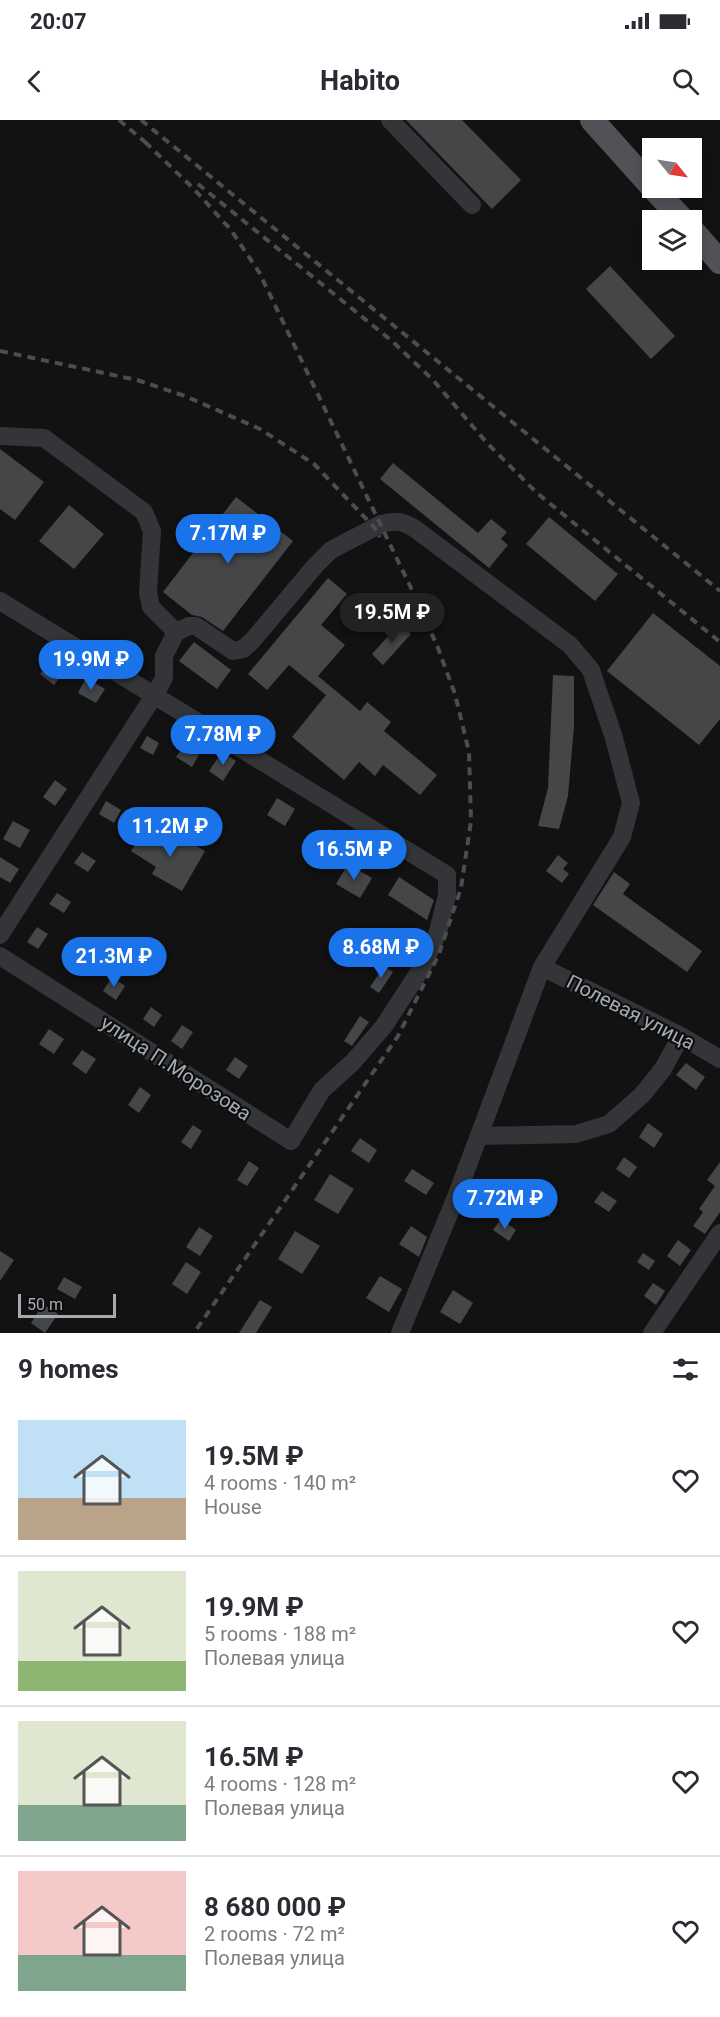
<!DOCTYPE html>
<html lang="en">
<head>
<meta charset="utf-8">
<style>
	body { margin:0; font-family:Roboto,sans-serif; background:#f2f2f3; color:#2b2b33; height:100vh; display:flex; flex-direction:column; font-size:22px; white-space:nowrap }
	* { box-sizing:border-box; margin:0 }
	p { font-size:20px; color:#7c7c81 }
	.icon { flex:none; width:33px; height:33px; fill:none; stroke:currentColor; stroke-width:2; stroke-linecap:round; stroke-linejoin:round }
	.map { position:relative; height:1213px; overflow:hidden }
	.details { display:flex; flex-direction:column; background:#fff; flex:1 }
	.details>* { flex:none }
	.needle { width:39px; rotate:120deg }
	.fabs { position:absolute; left:642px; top:18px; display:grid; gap:12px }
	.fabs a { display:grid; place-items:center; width:60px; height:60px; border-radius:0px; background:#fff; box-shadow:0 3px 9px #0003; font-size:30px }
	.scale { position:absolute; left:18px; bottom:15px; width:98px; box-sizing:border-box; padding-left:6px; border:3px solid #a5abb2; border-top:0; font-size:16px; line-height:21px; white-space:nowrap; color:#a5abb2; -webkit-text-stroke:4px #0d0d0e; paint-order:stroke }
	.price { position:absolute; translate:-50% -51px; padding:0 14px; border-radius:21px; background:#1a73e8; color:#fff; font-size:20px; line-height:39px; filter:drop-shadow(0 2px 3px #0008) }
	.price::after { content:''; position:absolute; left:50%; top:36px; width:18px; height:14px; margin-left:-9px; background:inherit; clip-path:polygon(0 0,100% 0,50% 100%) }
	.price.active { background:#222; color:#fff }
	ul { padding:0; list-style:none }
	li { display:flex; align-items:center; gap:18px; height:150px; padding:0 18px }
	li+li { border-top:2px solid #e1e1e2 }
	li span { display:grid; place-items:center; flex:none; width:168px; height:120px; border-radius:0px; color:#555 }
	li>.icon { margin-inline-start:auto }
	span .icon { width:72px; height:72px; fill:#fffc; stroke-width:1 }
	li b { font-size:26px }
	h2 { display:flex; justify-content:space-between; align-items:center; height:72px; padding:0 18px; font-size:26px }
	.status { display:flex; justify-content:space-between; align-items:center; height:42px; padding:0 30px; background:#fff; direction:ltr }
	.status svg { height:16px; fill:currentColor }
	header { display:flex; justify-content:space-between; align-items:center; height:78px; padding:0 18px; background:#fff; font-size:27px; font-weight:700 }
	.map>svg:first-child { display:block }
</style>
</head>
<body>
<div class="status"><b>20:07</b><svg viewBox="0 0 49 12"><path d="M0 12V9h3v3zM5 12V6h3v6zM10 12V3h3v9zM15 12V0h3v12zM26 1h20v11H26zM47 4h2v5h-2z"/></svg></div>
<header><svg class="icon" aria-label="back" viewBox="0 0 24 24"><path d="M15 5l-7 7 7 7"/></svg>Habito<svg class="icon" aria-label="search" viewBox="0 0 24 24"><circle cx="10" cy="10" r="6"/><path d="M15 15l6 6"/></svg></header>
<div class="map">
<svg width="720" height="1213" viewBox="0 0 720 1213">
	<rect width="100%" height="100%" fill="#121213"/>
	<path fill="#444648" d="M 406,0 L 462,0 L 521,60 L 492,89 Z
		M 610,146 L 675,216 L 651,239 L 586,169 Z
		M 0,329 L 44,362 L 15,400 L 0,389 Z
		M 393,343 L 478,413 L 491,399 L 507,412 L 501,419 L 508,425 L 489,448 L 380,359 Z
		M 236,377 L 293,421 L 223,511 L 202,497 L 192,495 L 163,472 Z
		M 69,385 L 104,414 L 74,449 L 39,421 Z
		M 549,397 L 618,454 L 595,481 L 526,424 Z
		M 328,458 L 347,474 L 321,505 L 345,525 L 318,556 L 360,591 L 367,582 L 391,602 L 384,611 L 437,655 L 420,675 L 383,645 L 375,656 L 359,642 L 344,660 L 292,617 L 326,575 L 289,545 L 267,570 L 248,554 Z
		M 653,493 L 720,546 L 720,599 L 699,625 L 607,551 Z
		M 400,503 L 411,514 L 383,545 L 372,534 Z
		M 194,522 L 231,550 L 217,569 L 179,541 Z
		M 55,535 L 69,546 L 54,565 L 40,554 Z
		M 553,555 L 574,556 L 574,606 L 568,676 L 559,709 L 538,706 L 548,668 Z
		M 86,558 L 105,569 L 96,583 L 78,573 Z
		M 147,616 L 159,623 L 153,635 L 140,628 Z
		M 184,626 L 199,635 L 192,647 L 176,637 Z
		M 222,632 L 236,641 L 223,661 L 209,651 Z
		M 55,660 L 67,669 L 55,686 L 43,677 Z
		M 277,678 L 295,689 L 285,706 L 267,695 Z
		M 106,681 L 121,690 L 114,703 L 99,694 Z
		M 13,701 L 30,710 L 20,728 L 3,719 Z
		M 329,709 L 343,717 L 333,733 L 319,725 Z
		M 144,710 L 168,725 L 175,713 L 205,731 L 182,771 L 152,754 L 156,747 L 131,731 Z
		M 82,732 L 96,741 L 88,752 L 74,743 Z
		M 558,735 L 568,743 L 563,749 L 569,754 L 562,763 L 546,751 Z
		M 0,737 L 19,749 L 10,763 L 0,757 Z
		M 348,744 L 372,758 L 360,778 L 336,764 Z
		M 614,752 L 630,764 L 623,774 L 702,831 L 687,852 L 593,785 Z
		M 399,757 L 434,780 L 427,800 L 388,775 Z
		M 57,773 L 71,782 L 64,793 L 49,784 Z
		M 37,807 L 48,814 L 38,829 L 27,822 Z
		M 412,810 L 424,817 L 416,833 L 403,826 Z
		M 384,846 L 393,852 L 379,873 L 370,867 Z
		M 112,857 L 125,866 L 116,880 L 103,871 Z
		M 151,887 L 162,895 L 154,907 L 143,899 Z
		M 360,896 L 369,902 L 352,926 L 344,921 Z
		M 182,905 L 193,912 L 182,929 L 171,921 Z
		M 49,909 L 64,919 L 54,934 L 39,924 Z
		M 82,930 L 96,939 L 86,954 L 72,944 Z
		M 235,937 L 248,946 L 239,959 L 226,950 Z
		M 686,943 L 705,957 L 696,970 L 676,955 Z
		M 140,967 L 151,975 L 139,993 L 128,985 Z
		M 648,1003 L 663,1014 L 654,1028 L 639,1017 Z
		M 193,1005 L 202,1011 L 191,1029 L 181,1022 Z
		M 360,1018 L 377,1030 L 369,1043 L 351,1031 Z
		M 624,1037 L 637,1047 L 629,1058 L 616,1049 Z
		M 249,1041 L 259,1048 L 247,1066 L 237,1060 Z
		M 720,1042 L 720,1092 L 705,1114 L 693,1106 L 703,1092 L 699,1089 L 715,1066 L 707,1060 Z
		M 412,1049 L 434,1063 L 426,1075 L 404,1061 Z
		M 330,1054 L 354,1069 L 338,1094 L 314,1080 Z
		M 602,1071 L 617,1081 L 609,1092 L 594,1082 Z
		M 548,1079 L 557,1085 L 549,1097 L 540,1090 Z
		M 501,1099 L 516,1110 L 509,1121 L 493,1110 Z
		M 411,1106 L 427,1117 L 419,1137 L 399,1124 Z
		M 199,1107 L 213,1116 L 200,1136 L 186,1127 Z
		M 295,1111 L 320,1126 L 302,1154 L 278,1139 Z
		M 678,1120 L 691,1130 L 680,1146 L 667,1136 Z
		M 0,1131 L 14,1140 L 0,1161 Z
		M 643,1133 L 655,1141 L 649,1150 L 637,1142 Z
		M 186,1142 L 201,1152 L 187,1174 L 172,1164 Z
		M 380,1156 L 402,1169 L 389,1192 L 366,1178 Z
		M 64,1157 L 82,1167 L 75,1179 L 57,1169 Z
		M 653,1163 L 665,1171 L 656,1185 L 644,1176 Z
		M 453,1170 L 473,1183 L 460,1204 L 440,1192 Z
		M 260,1180 L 272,1187 L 256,1213 L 239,1213 Z
		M 43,1184 L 58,1194 L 45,1213 L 31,1203 Z"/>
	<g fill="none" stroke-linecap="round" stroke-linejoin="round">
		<path stroke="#343538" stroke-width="18" d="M 390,0 L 472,85
			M 0,316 L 44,318 L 144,392 L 152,411 L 148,472 L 151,487 L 176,512 L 164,536 L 164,558 L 155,574 L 0,815
			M 0,481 L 447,755 L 447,775 L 438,812 L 423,846 L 384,906 L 353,942 L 322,970 L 291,1021 L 0,836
			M 176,512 L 189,506 L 196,506 L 233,531 L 243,529 L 252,521 L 315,446 L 331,430 L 381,404 C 394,400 402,401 414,408 L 570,525 L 591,550 L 614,618 L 631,683 L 622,717 L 542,847 L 456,1077 L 400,1213
			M 542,847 L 681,916 L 720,939
			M 479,1016 L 576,1014 L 609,1004 L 642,975 L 663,949 L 681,916
			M 652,1213 L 720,1113"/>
		<path stroke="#505257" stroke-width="24" d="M 592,0 L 652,67
			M 653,68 L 683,100
			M 692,110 L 720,142"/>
		<path stroke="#4b4d51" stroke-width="4" stroke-dasharray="8 6" stroke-linecap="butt" d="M 119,0 L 151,27
			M 141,0 L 720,471
			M 145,22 L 194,69 L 231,110 L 259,152 L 411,468 L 438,528 L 455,574 L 469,632 L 471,701 L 461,768 L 439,834 L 398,916 L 194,1213
			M 198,64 L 392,221 L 433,260 L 487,323 L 537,373 L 720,522
			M 0,231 L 137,260 L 185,276 L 260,309 L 314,344 L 374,407 L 380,417"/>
	</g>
	<g text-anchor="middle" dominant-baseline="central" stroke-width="4.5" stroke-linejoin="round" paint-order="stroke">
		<g font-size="20" fill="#a5abb2" stroke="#0d0d0e">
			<text transform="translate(631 892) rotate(27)">Полевая улица</text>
			<text transform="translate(176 948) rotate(33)">улица П.Морозова</text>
		</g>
	</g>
</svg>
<div class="fabs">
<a><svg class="needle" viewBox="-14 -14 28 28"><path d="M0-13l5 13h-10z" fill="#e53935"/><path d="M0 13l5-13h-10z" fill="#7c7c81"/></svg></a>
<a><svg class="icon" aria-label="layers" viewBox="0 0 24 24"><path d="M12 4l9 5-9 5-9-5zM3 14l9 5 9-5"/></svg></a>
</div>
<div class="scale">50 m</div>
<b class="price" style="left:228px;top:445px">7.17M ₽</b>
<b class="price active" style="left:392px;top:524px">19.5M ₽</b>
<b class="price" style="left:91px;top:571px">19.9M ₽</b>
<b class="price" style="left:223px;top:646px">7.78M ₽</b>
<b class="price" style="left:170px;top:738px">11.2M ₽</b>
<b class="price" style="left:354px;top:761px">16.5M ₽</b>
<b class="price" style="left:381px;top:859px">8.68M ₽</b>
<b class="price" style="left:114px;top:868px">21.3M ₽</b>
<b class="price" style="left:505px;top:1110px">7.72M ₽</b>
</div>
<section class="details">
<h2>9 homes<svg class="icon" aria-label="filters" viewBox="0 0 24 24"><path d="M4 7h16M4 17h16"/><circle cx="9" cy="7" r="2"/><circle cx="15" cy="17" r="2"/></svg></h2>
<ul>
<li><span style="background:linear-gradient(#bfe0f5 65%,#b9a48a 0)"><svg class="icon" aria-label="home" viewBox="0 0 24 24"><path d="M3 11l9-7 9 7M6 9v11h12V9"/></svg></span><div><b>19.5M ₽</b><p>4 rooms · 140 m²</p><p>House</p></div><svg class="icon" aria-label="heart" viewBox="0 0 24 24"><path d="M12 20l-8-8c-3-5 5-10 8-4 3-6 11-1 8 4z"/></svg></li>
<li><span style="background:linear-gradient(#dfe7d0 75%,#8fb573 0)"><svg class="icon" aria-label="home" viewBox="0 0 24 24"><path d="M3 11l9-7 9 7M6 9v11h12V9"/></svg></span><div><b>19.9M ₽</b><p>5 rooms · 188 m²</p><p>Полевая улица</p></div><svg class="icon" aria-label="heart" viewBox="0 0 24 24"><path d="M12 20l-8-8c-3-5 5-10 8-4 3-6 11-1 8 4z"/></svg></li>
<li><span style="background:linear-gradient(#dfe7d0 70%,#7fa58c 0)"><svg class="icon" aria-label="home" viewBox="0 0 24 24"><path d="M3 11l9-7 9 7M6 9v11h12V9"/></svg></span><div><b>16.5M ₽</b><p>4 rooms · 128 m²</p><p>Полевая улица</p></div><svg class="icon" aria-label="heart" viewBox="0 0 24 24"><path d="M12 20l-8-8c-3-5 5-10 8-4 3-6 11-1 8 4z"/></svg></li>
<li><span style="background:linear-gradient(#f6c9c9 70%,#7fa58c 0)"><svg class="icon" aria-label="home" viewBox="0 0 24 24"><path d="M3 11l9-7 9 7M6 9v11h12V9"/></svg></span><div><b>8 680 000 ₽</b><p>2 rooms · 72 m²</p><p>Полевая улица</p></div><svg class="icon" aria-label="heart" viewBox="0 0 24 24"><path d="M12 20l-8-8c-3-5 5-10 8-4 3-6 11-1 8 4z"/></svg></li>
</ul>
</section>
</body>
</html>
